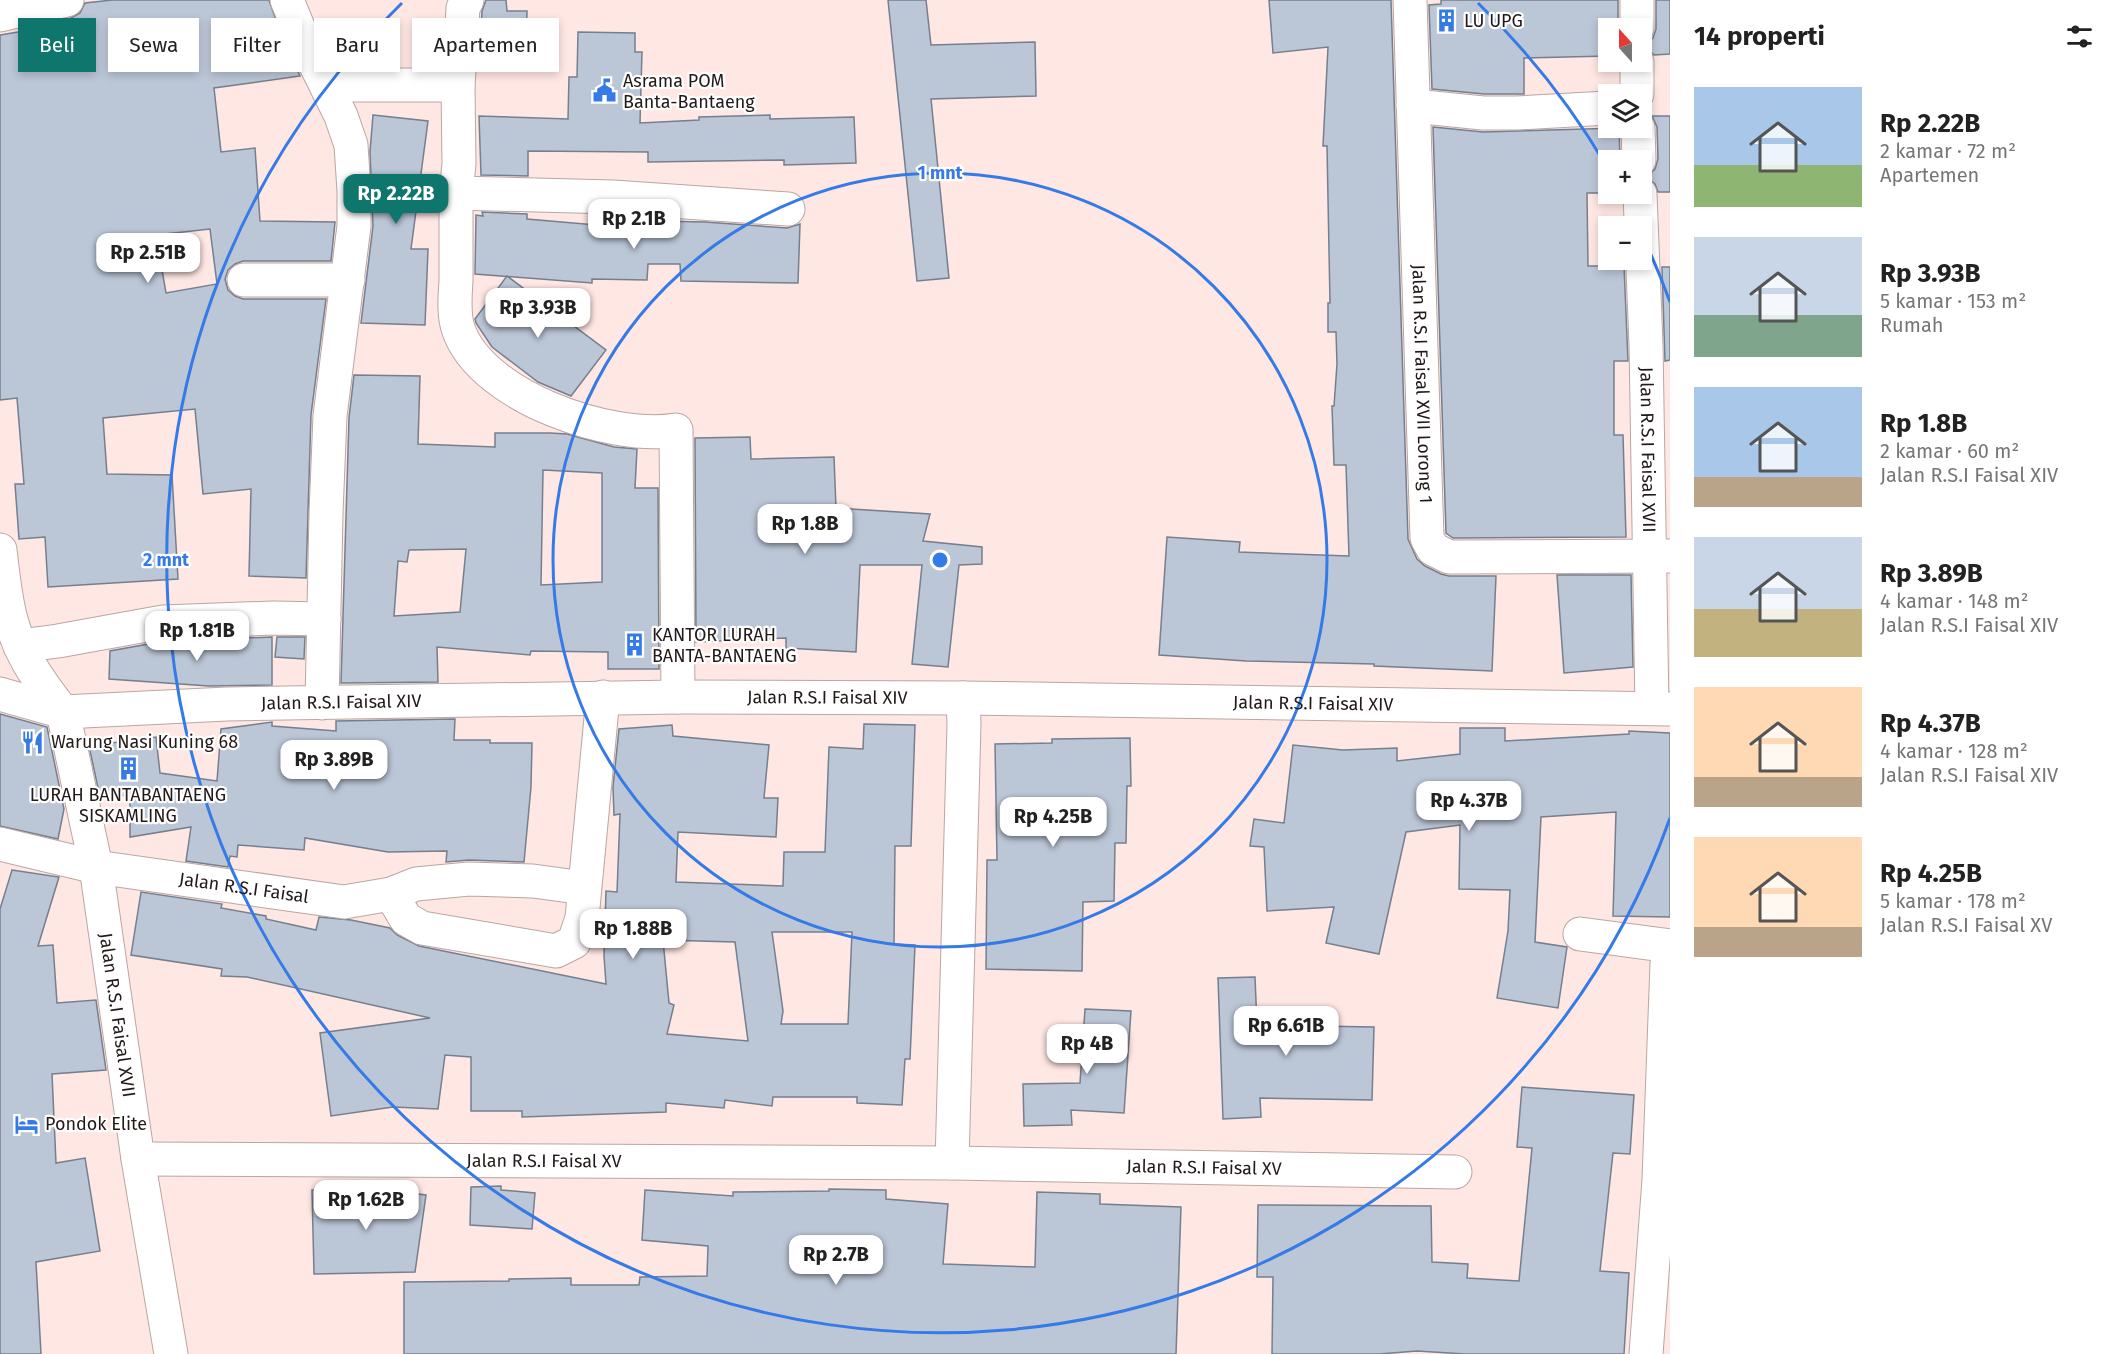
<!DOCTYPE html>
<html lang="id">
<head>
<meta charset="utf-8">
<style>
	body { margin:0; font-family:"Fira Sans",sans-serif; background:#f2f2f2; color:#222; height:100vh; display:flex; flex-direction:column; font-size:22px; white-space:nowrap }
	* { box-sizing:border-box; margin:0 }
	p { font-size:20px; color:#767676 }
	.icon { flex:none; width:33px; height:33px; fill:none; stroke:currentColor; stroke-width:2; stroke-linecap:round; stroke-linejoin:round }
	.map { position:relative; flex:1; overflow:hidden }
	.drawer { display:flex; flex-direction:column; background:#fff; width:450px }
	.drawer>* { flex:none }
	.guide { position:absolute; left:18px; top:18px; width:570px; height:54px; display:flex; gap:12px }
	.needle { width:39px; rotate:339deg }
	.buttons { position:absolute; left:1598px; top:18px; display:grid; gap:12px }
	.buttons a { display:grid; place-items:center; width:54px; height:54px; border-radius:0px; background:#fff; box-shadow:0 3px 9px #0003; font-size:30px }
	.price { position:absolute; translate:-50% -51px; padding:0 14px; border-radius:12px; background:#fff; color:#222; font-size:20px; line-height:39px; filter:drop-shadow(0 2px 3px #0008) }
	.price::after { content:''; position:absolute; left:50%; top:36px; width:18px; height:14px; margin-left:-9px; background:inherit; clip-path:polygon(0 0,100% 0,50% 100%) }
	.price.active { background:#0f766e; color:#fff }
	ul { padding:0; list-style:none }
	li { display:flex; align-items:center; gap:18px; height:150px; padding:0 24px }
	li span { display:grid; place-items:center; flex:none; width:168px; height:120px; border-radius:0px; color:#555 }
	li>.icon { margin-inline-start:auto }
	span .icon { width:72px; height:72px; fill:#fffc; stroke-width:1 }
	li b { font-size:26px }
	h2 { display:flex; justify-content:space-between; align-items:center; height:72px; padding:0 24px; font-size:26px }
	.tag { padding:0 21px; border-radius:0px; background:#fff; box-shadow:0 3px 9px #0003; font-size:21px; line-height:54px }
	.tag.active { background:#0f766e; color:#fff }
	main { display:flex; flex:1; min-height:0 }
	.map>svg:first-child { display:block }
</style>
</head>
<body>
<main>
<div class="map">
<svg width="1670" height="1354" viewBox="0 0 1670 1354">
	<rect width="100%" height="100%" fill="#ffe7e3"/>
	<path fill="#bbc6d7" stroke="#757f8e" stroke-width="1.5" fill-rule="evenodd" d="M 112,0 L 269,0 L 282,37 L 283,49 L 287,48 L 300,76 L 214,88 L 221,152 L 255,148 L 260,221 L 335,222 L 331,261 L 243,261 L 235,264 L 228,270 L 225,279 L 228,290 L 235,296 L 243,299 L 326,299 L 311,415 L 306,578 L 249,576 L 251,489 L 203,494 L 195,409 L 103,418 L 107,474 L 172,475 L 178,579 L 48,587 L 45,537 L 19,539 L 15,484 L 24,484 L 17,398 L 0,400 L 0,35 L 36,29 L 36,26 L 71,18 L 80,13 L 85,3 ZM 210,229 L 217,284 L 166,293 L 156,235 Z
		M 486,0 L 506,0 L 507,11 L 527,11 L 526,64 L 479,65 L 482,11 Z
		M 888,0 L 926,0 L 931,45 L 1035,42 L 1036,96 L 931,99 L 949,278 L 917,281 Z
		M 1269,0 L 1391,0 L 1408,539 L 1417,559 L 1425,566 L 1441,574 L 1449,576 L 1496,576 L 1492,671 L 1374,666 L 1374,664 L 1246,661 L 1159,655 L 1167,537 L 1240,542 L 1239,552 L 1349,556 L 1346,465 L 1334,465 L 1332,406 L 1334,406 L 1337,364 L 1336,332 L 1328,332 L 1328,303 L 1330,303 L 1327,146 L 1323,146 L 1328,47 L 1273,53 Z
		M 1441,0 L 1618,0 L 1618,28 L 1608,28 L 1608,56 L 1524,58 L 1524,94 L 1484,94 L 1432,89 L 1429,5 L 1441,4 Z
		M 1656,0 L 1670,0 L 1670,54 L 1654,55 L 1644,45 L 1653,38 L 1656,29 Z
		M 578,32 L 635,33 L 635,52 L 642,52 L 640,123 L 699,120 L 699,117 L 770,115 L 770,119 L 854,117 L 856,163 L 784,165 L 784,160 L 648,162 L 648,152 L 528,151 L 528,176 L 481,175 L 479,116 L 568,119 L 569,77 L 577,77 Z
		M 373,115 L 428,121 L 411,249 L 428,249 L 425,325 L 361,323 L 373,226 L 370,152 Z
		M 1652,116 L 1670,116 L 1670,192 L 1658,192 L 1655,184 L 1646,177 L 1655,169 L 1658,159 L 1657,127 Z
		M 1433,127 L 1483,132 L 1619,128 L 1620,160 L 1608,160 L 1608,193 L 1587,193 L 1588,266 L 1624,266 L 1628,361 L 1614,361 L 1614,435 L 1623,435 L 1626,537 L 1453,538 L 1446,533 Z
		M 482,212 L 527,214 L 527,219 L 608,226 L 608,220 L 705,222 L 787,228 L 800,224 L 798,283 L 681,281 L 680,264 L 648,264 L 647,280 L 592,279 L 592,283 L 475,274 L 476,215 L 483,216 Z
		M 1662,267 L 1670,267 L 1670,360 L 1665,361 Z
		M 507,276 L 606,350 L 571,396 L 538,382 L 492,347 L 476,323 L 475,319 Z
		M 354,375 L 420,376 L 418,444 L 495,447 L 495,433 L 550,433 L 567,434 L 614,447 L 637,449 L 635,488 L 658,488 L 659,669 L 608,669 L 608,652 L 531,651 L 530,655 L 437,647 L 438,682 L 341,683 L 349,418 ZM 543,470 L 602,473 L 602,582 L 541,585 ZM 466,549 L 460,612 L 394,616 L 398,561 L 407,562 L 409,550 Z
		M 750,437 L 751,459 L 834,457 L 836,508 L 930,514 L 923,541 L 982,547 L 982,564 L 959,565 L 948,667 L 912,664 L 922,565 L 860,565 L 856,652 L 786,648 L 786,638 L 696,642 L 695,438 Z
		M 1557,575 L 1631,575 L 1633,667 L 1564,673 Z
		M 272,637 L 272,685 L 209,686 L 109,679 L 110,651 L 165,641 Z
		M 277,637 L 305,637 L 304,659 L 275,657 Z
		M 0,714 L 47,727 L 64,809 L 58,839 L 0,826 Z
		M 455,719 L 454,740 L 490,740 L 490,743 L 532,743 L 531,787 L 524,862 L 469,860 L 446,862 L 447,851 L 388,852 L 305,838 L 304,850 L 238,845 L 237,857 L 230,856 L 228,867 L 186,861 L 191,827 L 130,837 L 130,795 L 100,797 L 89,746 L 156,737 L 160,773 L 217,781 L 221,729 L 272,722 L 272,726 L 336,731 L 336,721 Z
		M 864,724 L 915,725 L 911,846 L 895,846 L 894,944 L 915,945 L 910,1059 L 905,1059 L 902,1105 L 857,1103 L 857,1097 L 773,1097 L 772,1106 L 725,1100 L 724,1108 L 666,1103 L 666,1112 L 522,1117 L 522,1111 L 471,1111 L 471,1057 L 445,1055 L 438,1109 L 393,1107 L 331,1116 L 320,1033 L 430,1018 L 247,977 L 221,976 L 222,969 L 131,955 L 141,892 L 222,904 L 221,908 L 266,916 L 266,919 L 316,930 L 319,917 L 351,920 L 390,928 L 397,935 L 419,946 L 606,984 L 604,956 L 606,891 L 617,892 L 620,814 L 614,815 L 613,787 L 619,729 L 672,725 L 673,736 L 769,745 L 764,798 L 778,798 L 776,837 L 678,832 L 676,882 L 783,886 L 784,852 L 825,852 L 829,747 L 863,749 ZM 772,932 L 852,932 L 848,1024 L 781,1024 L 783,1011 ZM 663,940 L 735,942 L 748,1041 L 667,1034 L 674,1005 L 669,1003 Z
		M 1460,728 L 1505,728 L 1505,741 L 1629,734 L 1629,731 L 1670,733 L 1670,917 L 1613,916 L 1616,812 L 1541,817 L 1535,942 L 1567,947 L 1558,1008 L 1497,998 L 1508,931 L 1510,890 L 1459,889 L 1460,825 L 1406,832 L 1379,954 L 1326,943 L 1334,907 L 1267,911 L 1264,847 L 1250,846 L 1254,819 L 1284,823 L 1293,745 L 1343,750 L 1397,748 L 1397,761 L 1460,754 Z
		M 1130,738 L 1131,786 L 1127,786 L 1126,843 L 1115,843 L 1114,901 L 1083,902 L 1082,971 L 986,969 L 987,860 L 997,860 L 995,744 L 1052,743 L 1052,739 Z
		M 12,870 L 59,877 L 38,946 L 53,945 L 57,1003 L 96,1000 L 106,1070 L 52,1074 L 56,1163 L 85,1158 L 100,1251 L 36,1262 L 41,1354 L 0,1354 L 0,909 Z
		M 1255,977 L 1257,1025 L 1374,1027 L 1372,1100 L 1260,1098 L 1261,1117 L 1223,1119 L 1218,978 Z
		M 1085,1009 L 1131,1011 L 1124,1113 L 1071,1110 L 1072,1125 L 1024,1126 L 1023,1084 L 1080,1083 Z
		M 1522,1087 L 1634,1095 L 1630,1154 L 1613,1153 L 1600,1271 L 1629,1273 L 1624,1354 L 1465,1354 L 1417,1351 L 1379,1354 L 1272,1354 L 1273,1277 L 1257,1277 L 1258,1205 L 1431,1206 L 1432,1262 L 1468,1264 L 1467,1278 L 1519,1281 L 1532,1148 L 1517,1147 Z
		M 501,1186 L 501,1190 L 535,1193 L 532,1229 L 470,1225 L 471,1187 Z
		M 376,1189 L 426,1195 L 415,1272 L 314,1274 L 312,1190 Z
		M 829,1189 L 886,1190 L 886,1199 L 948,1204 L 943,1264 L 1035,1267 L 1037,1192 L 1100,1194 L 1100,1204 L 1181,1207 L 1176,1354 L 404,1354 L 404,1282 L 509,1281 L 509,1279 L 571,1278 L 571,1285 L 639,1285 L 640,1277 L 707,1276 L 708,1246 L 642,1240 L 645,1190 L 733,1196 L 733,1192 L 829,1191 Z"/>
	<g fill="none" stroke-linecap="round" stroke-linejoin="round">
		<defs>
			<g id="street">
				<path d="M 287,0 L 303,39 L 341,116 L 351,145 L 354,191 L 354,226 L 330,416 L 326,513 L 322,703"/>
				<path id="s1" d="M 1410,0 L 1427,538 L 1433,549 L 1449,557 L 1670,556"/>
				<path d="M 1637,0 L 1637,28"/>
				<path d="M 0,15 L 67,0"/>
				<path d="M 1637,62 L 1637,94"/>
				<path d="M 326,85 L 458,85 L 463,8 L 467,0"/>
				<path d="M 458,85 L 459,164 L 456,193 L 613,197 L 788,209"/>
				<path d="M 1413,106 L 1483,113 L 1517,113 L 1608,108"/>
				<path d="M 1638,128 L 1639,160"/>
				<path d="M 456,193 C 456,222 456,251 456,281 C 455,296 453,316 459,331 C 483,397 611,441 676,430 L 678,697"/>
				<path id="s2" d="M 1640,194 L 1646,345 L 1652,708"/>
				<path d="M 244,280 L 348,280"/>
				<path d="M 20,646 L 58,641 L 163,622 L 273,618 L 324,619"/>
				<path id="s3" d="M 63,712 L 96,867 L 138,1159 L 171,1354"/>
				<path id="s4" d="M 0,844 L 96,867 L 344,902 L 391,894 L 406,919 L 422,928 L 556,951 L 574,942 L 582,918 L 603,697"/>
				<path d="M 391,894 L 416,884 L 469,879 L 533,881 L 584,888"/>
				<path d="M 1580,934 L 1670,946"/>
				<path id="s5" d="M 138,1159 L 952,1163 L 964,725 L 963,698"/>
				<path id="s6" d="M 952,1163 L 1455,1172"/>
				<path d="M 1646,1354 L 1659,1180 L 1667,963 L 1670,958"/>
			</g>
			<g id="secondary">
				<path d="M 0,550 C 3,574 5,600 12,623 C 21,657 42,685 63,712"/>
				<path id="s7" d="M 0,694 L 63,712 L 227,704 L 678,697 L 963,698 L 1670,709"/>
			</g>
		</defs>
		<use href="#street" stroke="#bca6a2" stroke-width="35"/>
		<use href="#secondary" stroke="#bca6a2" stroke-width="35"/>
		<use href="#street" stroke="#fff" stroke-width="33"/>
		<use href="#secondary" stroke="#fff" stroke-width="33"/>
	</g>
	<g fill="none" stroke="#357be8" stroke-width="3">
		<circle cx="940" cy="560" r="387"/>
		<path d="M1670 818A774 774 0 1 1 402 3M1478 3A774 774 0 0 1 1607 167M1641 233A774 774 0 0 1 1670 302"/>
	</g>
	<defs>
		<symbol id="building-bare" viewBox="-9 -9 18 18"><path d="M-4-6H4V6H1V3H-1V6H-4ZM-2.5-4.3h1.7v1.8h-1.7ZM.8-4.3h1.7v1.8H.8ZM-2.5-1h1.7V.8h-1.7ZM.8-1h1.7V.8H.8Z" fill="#357be8" stroke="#fff" stroke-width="2.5" paint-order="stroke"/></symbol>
		<symbol id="civic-bare" viewBox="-9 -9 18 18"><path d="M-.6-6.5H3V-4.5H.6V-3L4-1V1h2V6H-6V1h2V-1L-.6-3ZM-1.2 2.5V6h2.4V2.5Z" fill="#357be8" stroke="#fff" stroke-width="2.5" paint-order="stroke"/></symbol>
		<symbol id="restaurant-bare" viewBox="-9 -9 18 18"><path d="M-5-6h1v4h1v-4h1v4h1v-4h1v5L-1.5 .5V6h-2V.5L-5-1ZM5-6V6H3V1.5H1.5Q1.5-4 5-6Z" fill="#357be8" stroke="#fff" stroke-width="2.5" paint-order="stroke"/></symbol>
		<symbol id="hotel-bare" viewBox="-9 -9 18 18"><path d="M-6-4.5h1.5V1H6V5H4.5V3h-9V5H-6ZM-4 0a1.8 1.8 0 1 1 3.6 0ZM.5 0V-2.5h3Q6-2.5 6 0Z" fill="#357be8" stroke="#fff" stroke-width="2.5" paint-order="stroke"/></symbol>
	</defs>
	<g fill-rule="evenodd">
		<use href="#building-bare" x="1430" y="4" width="33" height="33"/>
		<use href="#civic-bare" x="588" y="74" width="33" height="33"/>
		<use href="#building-bare" x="618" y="628" width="33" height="33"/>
		<use href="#restaurant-bare" x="16" y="726" width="33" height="33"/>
		<use href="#building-bare" x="112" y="752" width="33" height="33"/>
		<use href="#hotel-bare" x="10" y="1108" width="33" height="33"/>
	</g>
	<g text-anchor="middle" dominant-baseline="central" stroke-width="4.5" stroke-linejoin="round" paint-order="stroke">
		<g font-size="18" fill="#221918" stroke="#fff" text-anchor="start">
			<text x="1464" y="21">LU UPG</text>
			<text x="623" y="81">Asrama POM<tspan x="623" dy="21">Banta-Bantaeng</tspan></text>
			<text x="652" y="635">KANTOR LURAH<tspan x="652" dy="21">BANTA-BANTAENG</tspan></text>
			<text x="51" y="742">Warung Nasi Kuning 68</text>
			<text x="128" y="795" text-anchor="middle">LURAH BANTABANTAENG<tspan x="128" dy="21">SISKAMLING</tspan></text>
			<text x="45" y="1124">Pondok Elite</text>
		</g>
		<g font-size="18" fill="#221918" stroke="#fff">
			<text stroke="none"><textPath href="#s1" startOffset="384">Jalan R.S.I Faisal XVII Lorong 1</textPath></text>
			<text stroke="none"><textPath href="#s2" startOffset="256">Jalan R.S.I Faisal XVII</textPath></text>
			<text stroke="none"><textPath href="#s7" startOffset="830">Jalan R.S.I Faisal XIV</textPath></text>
			<text stroke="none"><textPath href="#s7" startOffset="344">Jalan R.S.I Faisal XIV</textPath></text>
			<text stroke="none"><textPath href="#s7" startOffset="1316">Jalan R.S.I Faisal XIV</textPath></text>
			<text stroke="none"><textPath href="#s4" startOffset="248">Jalan R.S.I Faisal</textPath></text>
			<text stroke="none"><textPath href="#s3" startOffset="308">Jalan R.S.I Faisal XVII</textPath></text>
			<text stroke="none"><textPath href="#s5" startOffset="406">Jalan R.S.I Faisal XV</textPath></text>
			<text stroke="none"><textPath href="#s6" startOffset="252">Jalan R.S.I Faisal XV</textPath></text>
		</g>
	</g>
	<circle cx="940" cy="560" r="9" fill="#357be8" stroke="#fff" stroke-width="3"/>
	<g font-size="18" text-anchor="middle" font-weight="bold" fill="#357be8" stroke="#fff" stroke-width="4.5" stroke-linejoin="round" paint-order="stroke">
		<text x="940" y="179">1 mnt</text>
		<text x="166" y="566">2 mnt</text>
	</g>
</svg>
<div class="buttons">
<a><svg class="needle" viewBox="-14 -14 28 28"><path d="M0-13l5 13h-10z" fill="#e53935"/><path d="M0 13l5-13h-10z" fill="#767676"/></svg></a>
<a><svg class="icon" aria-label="layers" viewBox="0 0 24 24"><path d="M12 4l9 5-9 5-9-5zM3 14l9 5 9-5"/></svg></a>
<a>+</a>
<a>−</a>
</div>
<b class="price active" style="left:396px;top:225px">Rp 2.22B</b>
<b class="price" style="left:634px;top:250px">Rp 2.1B</b>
<b class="price" style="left:148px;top:284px">Rp 2.51B</b>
<b class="price" style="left:538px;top:339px">Rp 3.93B</b>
<b class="price" style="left:805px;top:555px">Rp 1.8B</b>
<b class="price" style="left:197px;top:662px">Rp 1.81B</b>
<b class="price" style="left:334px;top:791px">Rp 3.89B</b>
<b class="price" style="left:1469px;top:832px">Rp 4.37B</b>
<b class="price" style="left:1053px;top:848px">Rp 4.25B</b>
<b class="price" style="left:633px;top:960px">Rp 1.88B</b>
<b class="price" style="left:1286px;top:1057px">Rp 6.61B</b>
<b class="price" style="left:1087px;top:1075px">Rp 4B</b>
<b class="price" style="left:366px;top:1231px">Rp 1.62B</b>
<b class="price" style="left:836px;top:1286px">Rp 2.7B</b>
<div class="guide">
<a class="tag active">Beli</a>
<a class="tag">Sewa</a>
<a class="tag">Filter</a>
<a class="tag">Baru</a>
<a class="tag">Apartemen</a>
</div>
</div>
<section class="drawer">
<h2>14 properti<svg class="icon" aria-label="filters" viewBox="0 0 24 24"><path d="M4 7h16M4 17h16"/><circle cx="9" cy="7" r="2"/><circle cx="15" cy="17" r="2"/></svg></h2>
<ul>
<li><span style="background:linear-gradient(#a9c7e8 65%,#8fb573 0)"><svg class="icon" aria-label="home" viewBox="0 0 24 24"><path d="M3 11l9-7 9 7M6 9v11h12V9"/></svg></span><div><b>Rp 2.22B</b><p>2 kamar · 72 m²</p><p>Apartemen</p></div></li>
<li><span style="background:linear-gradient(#c9d6e8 65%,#7fa58c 0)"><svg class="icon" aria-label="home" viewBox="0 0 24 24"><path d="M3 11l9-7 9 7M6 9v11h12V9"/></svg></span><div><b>Rp 3.93B</b><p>5 kamar · 153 m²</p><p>Rumah</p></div></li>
<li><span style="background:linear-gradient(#a9c7e8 75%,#b9a48a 0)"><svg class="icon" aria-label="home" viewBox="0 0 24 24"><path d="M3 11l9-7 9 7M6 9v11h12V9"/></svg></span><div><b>Rp 1.8B</b><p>2 kamar · 60 m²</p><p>Jalan R.S.I Faisal XIV</p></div></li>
<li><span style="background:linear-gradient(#c9d6e8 60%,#c2b280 0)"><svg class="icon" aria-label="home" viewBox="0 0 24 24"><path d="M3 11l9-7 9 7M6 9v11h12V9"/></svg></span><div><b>Rp 3.89B</b><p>4 kamar · 148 m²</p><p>Jalan R.S.I Faisal XIV</p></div></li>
<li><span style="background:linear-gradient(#ffd9b3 75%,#b9a48a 0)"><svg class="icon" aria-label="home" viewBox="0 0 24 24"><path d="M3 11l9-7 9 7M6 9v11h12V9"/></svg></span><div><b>Rp 4.37B</b><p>4 kamar · 128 m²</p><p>Jalan R.S.I Faisal XIV</p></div></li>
<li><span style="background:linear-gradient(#ffd9b3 75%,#b9a48a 0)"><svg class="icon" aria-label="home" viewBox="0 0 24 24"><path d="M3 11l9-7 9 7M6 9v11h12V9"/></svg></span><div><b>Rp 4.25B</b><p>5 kamar · 178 m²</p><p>Jalan R.S.I Faisal XV</p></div></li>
</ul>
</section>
</main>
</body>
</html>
